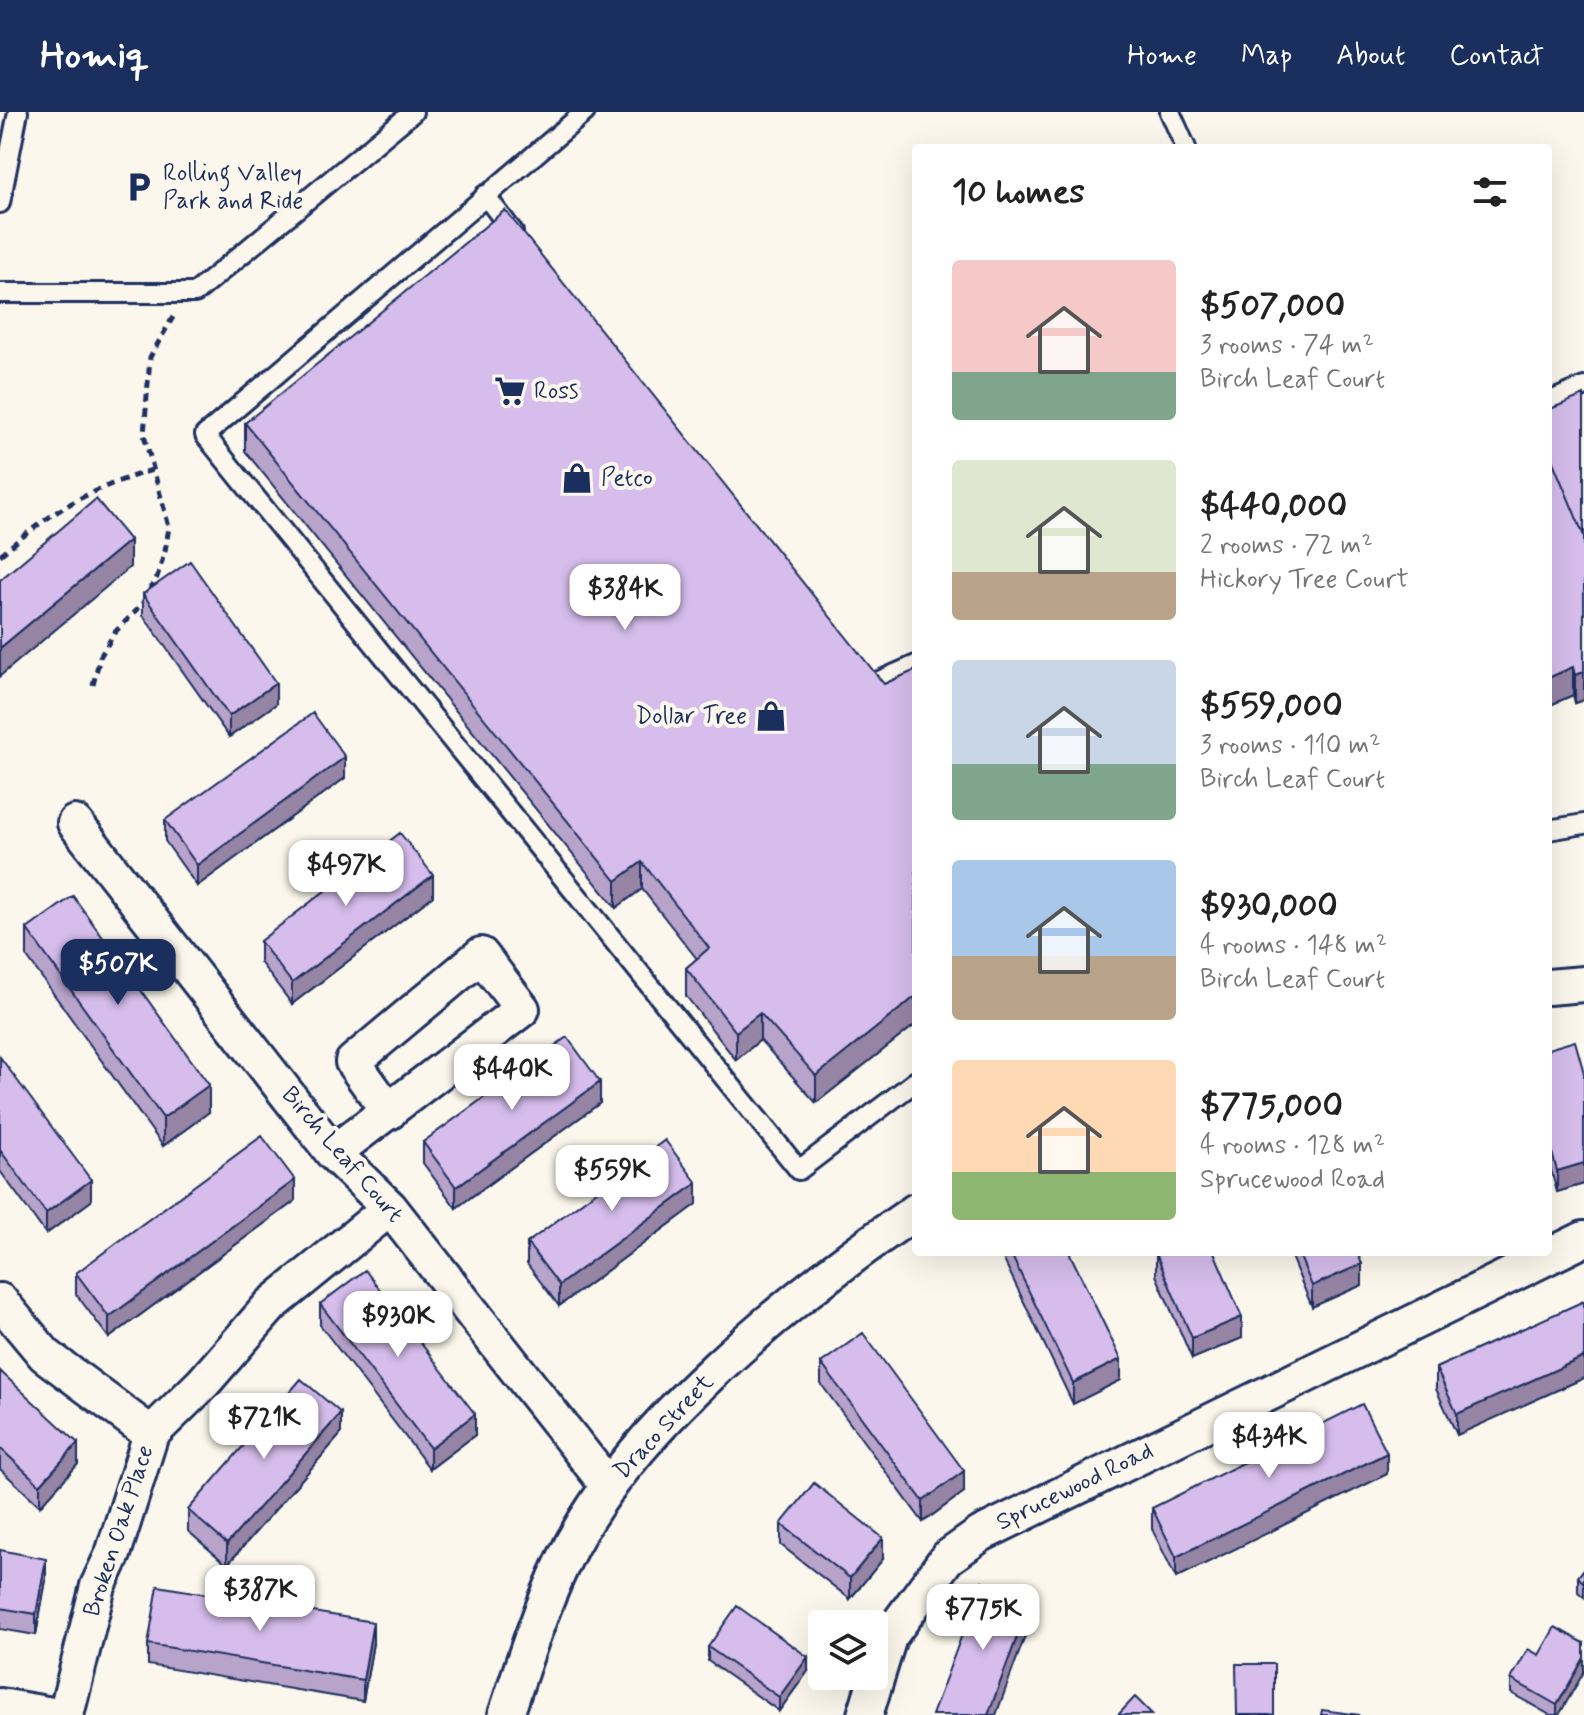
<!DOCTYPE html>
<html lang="en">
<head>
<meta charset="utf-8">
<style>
	body { margin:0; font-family:Mynerve,sans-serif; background:#f2f2f2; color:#222; height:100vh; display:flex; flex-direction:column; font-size:30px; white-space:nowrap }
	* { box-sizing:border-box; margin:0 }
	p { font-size:26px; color:#767676 }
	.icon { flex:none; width:44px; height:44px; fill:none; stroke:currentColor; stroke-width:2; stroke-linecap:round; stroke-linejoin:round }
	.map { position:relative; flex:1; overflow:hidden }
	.sheet { position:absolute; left:912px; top:32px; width:640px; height:1112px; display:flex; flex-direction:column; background:#fff; border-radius:8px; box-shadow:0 8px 32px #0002 }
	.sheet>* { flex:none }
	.fabs { position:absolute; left:808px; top:1498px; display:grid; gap:16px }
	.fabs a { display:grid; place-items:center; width:80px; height:80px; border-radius:8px; background:#fff; box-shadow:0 8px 32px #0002; font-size:40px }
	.price { position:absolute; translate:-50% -68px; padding:0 18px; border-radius:16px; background:#fff; color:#222; font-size:26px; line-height:52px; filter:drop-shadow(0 2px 4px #0008) }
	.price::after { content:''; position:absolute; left:50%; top:48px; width:24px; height:18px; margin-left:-12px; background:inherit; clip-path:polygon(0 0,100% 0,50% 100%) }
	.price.active { background:#1b2f5e; color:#fff }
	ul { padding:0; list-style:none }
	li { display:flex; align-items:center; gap:24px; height:200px; padding:0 40px }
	li span { display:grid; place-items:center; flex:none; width:224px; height:160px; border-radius:8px; color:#555 }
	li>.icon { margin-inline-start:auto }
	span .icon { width:96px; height:96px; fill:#fffc; stroke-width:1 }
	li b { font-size:34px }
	h2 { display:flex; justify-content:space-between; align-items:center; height:96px; padding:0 40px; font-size:34px }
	header { display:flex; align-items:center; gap:48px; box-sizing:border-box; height:112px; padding:0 40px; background:#1b2f5e; color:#fff }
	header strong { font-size:38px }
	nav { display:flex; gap:44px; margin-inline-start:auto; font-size:28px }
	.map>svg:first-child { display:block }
</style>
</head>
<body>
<header>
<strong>Homiq</strong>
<nav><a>Home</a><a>Map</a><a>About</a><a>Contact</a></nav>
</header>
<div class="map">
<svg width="1584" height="1603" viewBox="0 0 1584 1603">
	<rect width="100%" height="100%" fill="#fbf7ec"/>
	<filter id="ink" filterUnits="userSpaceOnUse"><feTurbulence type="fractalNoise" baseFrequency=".0125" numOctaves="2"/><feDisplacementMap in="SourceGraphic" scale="16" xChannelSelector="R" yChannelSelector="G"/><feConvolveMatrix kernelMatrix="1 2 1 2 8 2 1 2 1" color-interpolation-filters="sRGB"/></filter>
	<g filter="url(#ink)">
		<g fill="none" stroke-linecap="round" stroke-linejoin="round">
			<defs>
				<path id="service" d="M 585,0 L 205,323 L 799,1058 L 916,969
					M 1170,0 L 1186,36
					M 485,83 L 513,120
					M 0,91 L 18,0
					M 0,181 L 195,181 L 413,0
					M 1548,290 L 1584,275
					M 863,564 L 870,573 L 916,553
					M 1548,718 L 1584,712"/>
				<path id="minor" d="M 75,711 L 333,1041 L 390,1096 L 609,1375
					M 1548,875 L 1584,872
					M 333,1041 L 522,897 L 481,843 L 353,950 L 389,1000
					M 0,1189 L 45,1243 L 151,1322
					M 0,1594 L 52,1603
					M 66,1603 L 98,1474 L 113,1442 L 151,1322 L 203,1271 L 271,1193 L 390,1096
					M 506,1603 C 523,1551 540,1498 564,1448 C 627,1315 795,1182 916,1099
					M 865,1603 L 889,1525 L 947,1446 L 981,1422 L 1584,1127"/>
			</defs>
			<use href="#service" stroke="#1b2f5e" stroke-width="24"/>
			<use href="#minor" stroke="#1b2f5e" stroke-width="40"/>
			<path stroke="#1b2f5e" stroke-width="5" stroke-dasharray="8 6" stroke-linecap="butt" d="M 0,443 C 56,397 82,380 152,358
				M 93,573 L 100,545 L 115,520 L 141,494 L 157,465 L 165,439 L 169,415 L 144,323 L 150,245 L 173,205"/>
			<use href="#service" stroke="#fbf7ec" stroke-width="18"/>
			<use href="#minor" stroke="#fbf7ec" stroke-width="34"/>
		</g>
		<path fill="#b8a3cb" stroke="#1b2f5e" stroke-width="2" d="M 1584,283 L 1575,591 L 1573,583 L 1548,594 Z
			M 245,311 L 884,572 L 916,558 L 916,912 L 816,991 L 760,928 L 736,948 L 686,884 L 686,856 L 697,847 L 642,777 L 616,796 L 245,339 Z
			M 143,482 L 276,592 L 229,625 L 143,503 Z
			M 345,666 L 197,774 L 165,729 L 165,708 Z
			M 433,784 L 292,892 L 260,850 L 260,829 Z
			M 27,817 L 209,1000 L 163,1034 L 27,845 Z
			M 1548,937 L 1584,961 L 1584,1072 L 1557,1080 L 1548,1047 Z
			M 0,945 L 91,1089 L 46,1122 L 0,1059 Z
			M 600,991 L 456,1096 L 423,1051 L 423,1030 Z
			M 295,1089 L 109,1226 L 76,1182 L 76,1161 Z
			M 697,1092 L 559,1194 L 527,1152 L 527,1131 Z
			M 1000,1140 L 1069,1140 L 1121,1268 L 1073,1292 Z
			M 1289,1140 L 1357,1140 L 1362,1173 L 1312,1195 Z
			M 1156,1142 L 1242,1226 L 1192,1247 L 1156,1163 Z
			M 1584,1189 L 1584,1266 L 1457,1323 L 1436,1277 L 1436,1256 Z
			M 320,1192 L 475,1323 L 430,1357 L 320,1213 Z
			M 821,1251 L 964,1380 L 923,1410 L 821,1272 Z
			M 0,1259 L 78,1352 L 40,1394 L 0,1357 Z
			M 341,1322 L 227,1453 L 188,1419 L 188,1398 Z
			M 1387,1362 L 1176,1466 L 1152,1417 L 1152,1396 Z
			M 781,1412 L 883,1447 L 850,1487 L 781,1433 Z
			M 0,1438 L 46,1468 L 36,1523 L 0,1517 Z
			M 1584,1457 L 1584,1485 L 1578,1480 L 1578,1465 Z
			M 373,1531 L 363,1589 L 148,1553 L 148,1532 Z
			M 1584,1531 L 1559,1603 L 1550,1603 L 1511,1581 L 1511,1567 L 1539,1543 Z
			M 708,1535 L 808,1559 L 779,1599 L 708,1549 Z"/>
		<path fill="#9684a5" stroke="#1b2f5e" stroke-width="2" d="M 130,428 L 130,455 L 0,564 L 0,536 Z
			M 1573,555 L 1573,583 L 1548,594 L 1548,566 Z
			M 1584,560 L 1584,588 L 1575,591 L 1575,563 Z
			M 276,571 L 276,592 L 229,625 L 229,604 Z
			M 345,645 L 345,666 L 197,774 L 197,753 Z
			M 642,750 L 642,777 L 616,796 L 616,769 Z
			M 433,763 L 433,784 L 292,892 L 292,871 Z
			M 916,884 L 916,912 L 816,991 L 816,964 Z
			M 760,901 L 760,928 L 736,948 L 736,920 Z
			M 600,970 L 600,991 L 456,1096 L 456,1075 Z
			M 209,973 L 209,1000 L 163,1034 L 163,1006 Z
			M 1584,1051 L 1584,1072 L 1557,1080 L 1557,1059 Z
			M 91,1068 L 91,1089 L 46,1122 L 46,1101 Z
			M 295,1068 L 295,1089 L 109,1226 L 109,1205 Z
			M 697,1071 L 697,1092 L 559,1194 L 559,1173 Z
			M 1362,1152 L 1362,1173 L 1312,1195 L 1312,1174 Z
			M 1242,1205 L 1242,1226 L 1192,1247 L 1192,1226 Z
			M 1584,1245 L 1584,1266 L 1457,1323 L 1457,1302 Z
			M 1121,1247 L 1121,1268 L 1073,1292 L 1073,1271 Z
			M 341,1301 L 341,1322 L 227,1453 L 227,1432 Z
			M 475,1302 L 475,1323 L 430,1357 L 430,1336 Z
			M 78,1331 L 78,1352 L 40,1394 L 40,1373 Z
			M 1387,1341 L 1387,1362 L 1176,1466 L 1176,1445 Z
			M 964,1359 L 964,1380 L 923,1410 L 923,1389 Z
			M 883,1426 L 883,1447 L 850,1487 L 850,1466 Z
			M 46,1447 L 46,1468 L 36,1523 L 36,1502 Z
			M 1031,1487 L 1031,1508 L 996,1603 L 988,1603 Z
			M 373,1510 L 373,1531 L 363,1589 L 363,1568 Z
			M 808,1545 L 808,1559 L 779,1599 L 779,1585 Z
			M 1584,1546 L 1584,1560 L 1559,1603 L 1557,1603 L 1557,1593 Z"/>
		<path fill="#d6bdec" stroke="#1b2f5e" stroke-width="2" d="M 505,98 L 884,572 L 916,558 L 916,884 L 816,964 L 760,901 L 736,920 L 686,856 L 709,836 L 642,750 L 616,769 L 245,311 Z
			M 1584,283 L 1584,424 L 1548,338 L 1548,298 Z
			M 1548,338 L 1584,424 L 1584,560 L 1575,563 L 1573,555 L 1548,566 Z
			M 96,387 L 130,428 L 0,536 L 0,468 Z
			M 190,449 L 276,571 L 229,604 L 143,482 Z
			M 313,601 L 345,645 L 197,753 L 165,708 Z
			M 400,721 L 433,763 L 292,871 L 260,829 Z
			M 73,784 L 209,973 L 163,1006 L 27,817 Z
			M 567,925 L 600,970 L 456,1075 L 423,1030 Z
			M 1575,929 L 1584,961 L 1584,1051 L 1557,1059 L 1548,1026 L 1548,937 Z
			M 0,945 L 91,1068 L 46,1101 L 0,1038 Z
			M 262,1024 L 295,1068 L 109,1205 L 76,1161 Z
			M 665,1028 L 697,1071 L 559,1173 L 527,1131 Z
			M 1010,1140 L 1069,1140 L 1121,1247 L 1073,1271 Z
			M 1160,1140 L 1214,1140 L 1242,1205 L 1192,1226 L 1156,1142 Z
			M 1298,1140 L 1357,1140 L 1362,1152 L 1312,1174 Z
			M 365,1158 L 475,1302 L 430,1336 L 320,1192 Z
			M 1584,1189 L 1584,1245 L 1457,1302 L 1436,1256 Z
			M 863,1221 L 964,1359 L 923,1389 L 821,1251 Z
			M 0,1259 L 78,1331 L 40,1373 L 0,1336 Z
			M 301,1267 L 341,1301 L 227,1432 L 188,1398 Z
			M 1362,1292 L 1387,1341 L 1176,1445 L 1152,1396 Z
			M 814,1371 L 883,1426 L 850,1466 L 781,1412 Z
			M 0,1438 L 46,1447 L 36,1502 L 0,1496 Z
			M 1584,1457 L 1584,1471 L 1578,1465 Z
			M 982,1469 L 1031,1487 L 988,1603 L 932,1603 Z
			M 158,1474 L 373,1510 L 363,1568 L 148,1532 Z
			M 737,1494 L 808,1545 L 779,1585 L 708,1535 Z
			M 1555,1515 L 1584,1531 L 1584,1546 L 1557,1593 L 1511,1567 L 1528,1537 L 1539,1543 Z
			M 1236,1552 L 1274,1552 L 1274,1603 L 1237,1603 Z
			M 1135,1585 L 1153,1603 L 1118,1603 Z
			M 1322,1598 L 1360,1603 L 1321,1603 Z"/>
	</g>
	<defs>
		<symbol id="parking-bare" viewBox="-9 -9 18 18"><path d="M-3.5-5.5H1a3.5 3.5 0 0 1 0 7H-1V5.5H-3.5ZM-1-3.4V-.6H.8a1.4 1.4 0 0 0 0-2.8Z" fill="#1b2f5e" stroke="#fbf7ec" stroke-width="2.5" paint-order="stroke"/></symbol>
		<symbol id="supermarket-bare" viewBox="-9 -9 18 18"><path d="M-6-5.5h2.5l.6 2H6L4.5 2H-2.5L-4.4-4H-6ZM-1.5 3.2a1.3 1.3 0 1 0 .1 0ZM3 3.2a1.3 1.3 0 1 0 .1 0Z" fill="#1b2f5e" stroke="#fbf7ec" stroke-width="2.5" paint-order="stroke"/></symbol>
		<symbol id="shop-bare" viewBox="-9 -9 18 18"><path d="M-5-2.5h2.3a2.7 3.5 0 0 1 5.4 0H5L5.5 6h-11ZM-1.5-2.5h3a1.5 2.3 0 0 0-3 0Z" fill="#1b2f5e" stroke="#fbf7ec" stroke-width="2.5" paint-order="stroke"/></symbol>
	</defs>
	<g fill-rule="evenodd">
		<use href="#parking-bare" x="117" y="53" width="44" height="44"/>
		<use href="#supermarket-bare" x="488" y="257" width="44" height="44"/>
		<use href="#shop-bare" x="555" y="344" width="44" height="44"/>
		<use href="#shop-bare" x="749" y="582" width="44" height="44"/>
	</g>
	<g text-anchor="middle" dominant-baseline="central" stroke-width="8" stroke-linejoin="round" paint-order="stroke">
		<g font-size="24" fill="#1b2f5e" stroke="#fbf7ec" text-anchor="start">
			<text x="163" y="61">Rolling Valley<tspan x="163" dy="28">Park and Ride</tspan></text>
			<text x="534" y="279">Ross</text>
			<text x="601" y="366">Petco</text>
			<text x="747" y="604" text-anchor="end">Dollar Tree</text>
		</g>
		<g font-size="24" fill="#1b2f5e" stroke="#fbf7ec">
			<text transform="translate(342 1043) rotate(49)">Birch Leaf Court</text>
			<text transform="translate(664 1315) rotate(-47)">Draco Street</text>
			<text transform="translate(1075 1375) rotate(-26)">Sprucewood Road</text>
			<text transform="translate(119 1419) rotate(-72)">Broken Oak Place</text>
		</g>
	</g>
</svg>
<div class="fabs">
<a><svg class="icon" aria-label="layers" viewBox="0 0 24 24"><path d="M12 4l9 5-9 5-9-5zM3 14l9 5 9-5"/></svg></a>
</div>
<b class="price" style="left:625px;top:520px">$384K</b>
<b class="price" style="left:346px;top:796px">$497K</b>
<b class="price active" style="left:118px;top:895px">$507K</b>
<b class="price" style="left:512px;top:1000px">$440K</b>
<b class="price" style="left:612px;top:1101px">$559K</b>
<b class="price" style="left:398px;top:1247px">$930K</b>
<b class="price" style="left:264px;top:1349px">$721K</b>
<b class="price" style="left:1269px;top:1368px">$434K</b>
<b class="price" style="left:260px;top:1521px">$387K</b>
<b class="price" style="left:983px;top:1540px">$775K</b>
<section class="sheet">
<h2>10 homes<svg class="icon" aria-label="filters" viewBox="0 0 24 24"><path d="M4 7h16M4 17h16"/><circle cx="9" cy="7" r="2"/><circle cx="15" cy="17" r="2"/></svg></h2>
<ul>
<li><span style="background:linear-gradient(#f6c9c9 70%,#7fa58c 0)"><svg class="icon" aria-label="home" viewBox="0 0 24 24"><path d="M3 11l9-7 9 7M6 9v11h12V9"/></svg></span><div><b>$507,000</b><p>3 rooms · 74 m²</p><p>Birch Leaf Court</p></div></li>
<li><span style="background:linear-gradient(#dfe7d0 70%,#b9a48a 0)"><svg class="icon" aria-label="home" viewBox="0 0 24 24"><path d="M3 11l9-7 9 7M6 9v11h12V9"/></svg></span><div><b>$440,000</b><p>2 rooms · 72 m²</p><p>Hickory Tree Court</p></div></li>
<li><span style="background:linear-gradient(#c9d6e8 65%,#7fa58c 0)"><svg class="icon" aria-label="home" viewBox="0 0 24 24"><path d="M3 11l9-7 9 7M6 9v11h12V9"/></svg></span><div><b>$559,000</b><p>3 rooms · 110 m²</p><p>Birch Leaf Court</p></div></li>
<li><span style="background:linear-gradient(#a9c7e8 60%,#b9a48a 0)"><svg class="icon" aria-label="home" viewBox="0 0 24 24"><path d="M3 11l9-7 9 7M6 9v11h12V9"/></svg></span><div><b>$930,000</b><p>4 rooms · 148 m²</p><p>Birch Leaf Court</p></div></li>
<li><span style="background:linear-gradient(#ffd9b3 70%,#8fb573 0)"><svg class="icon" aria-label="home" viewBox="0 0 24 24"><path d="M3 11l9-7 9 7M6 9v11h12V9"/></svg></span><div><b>$775,000</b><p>4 rooms · 128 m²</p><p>Sprucewood Road</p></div></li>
</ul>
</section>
</div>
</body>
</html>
